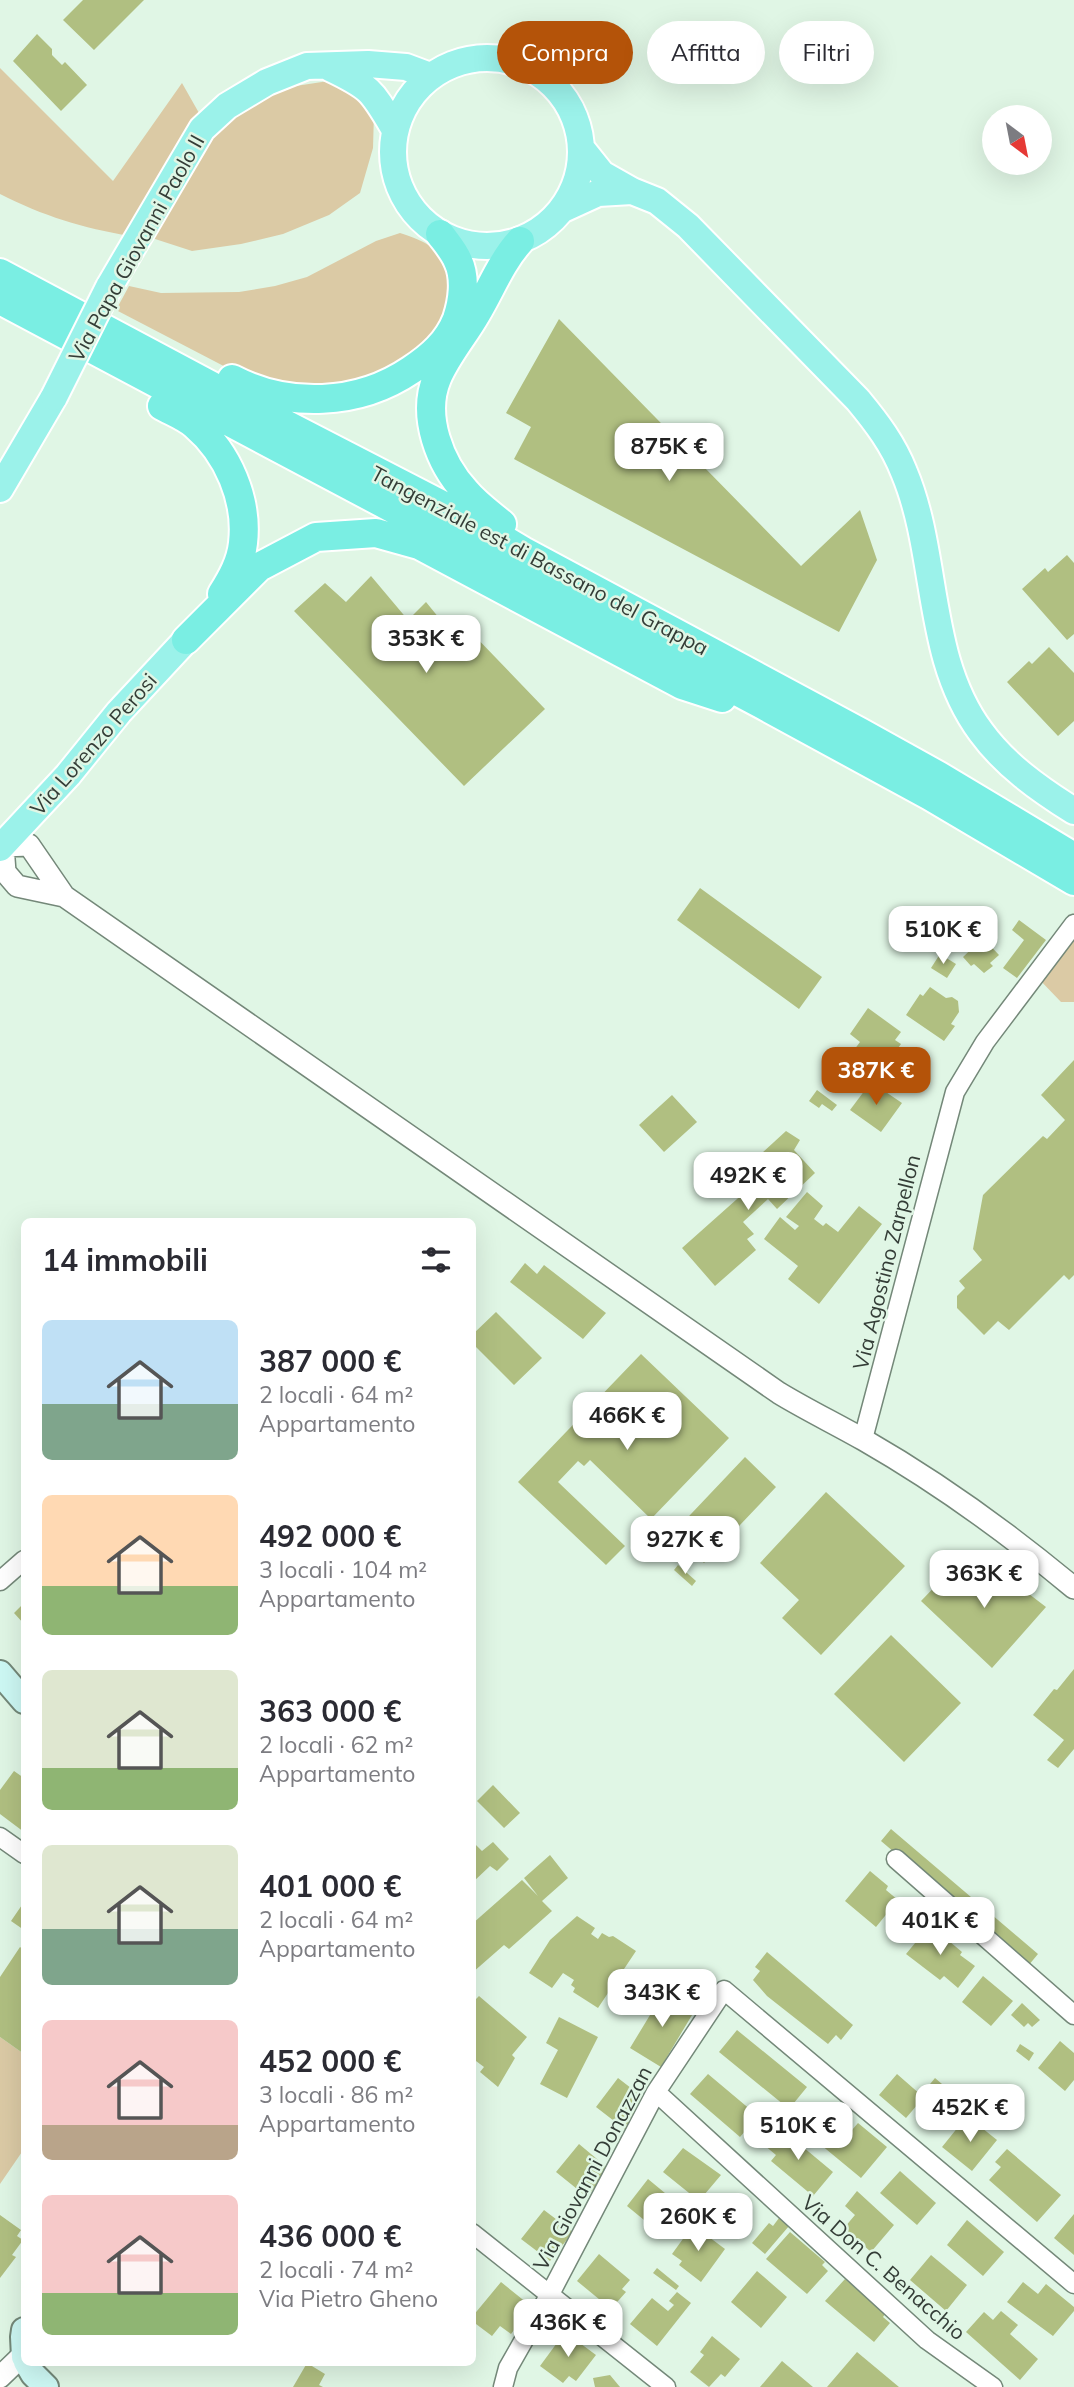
<!DOCTYPE html>
<html lang="it">
<head>
<meta charset="utf-8">
<style>
	body { margin:0; font-family:Mulish,sans-serif; background:#f2f2f3; color:#2b2b33; height:100vh; display:flex; flex-direction:column; font-size:26px; white-space:nowrap }
	* { box-sizing:border-box; margin:0 }
	p { font-size:23px; color:#7c7c81 }
	.icon { flex:none; width:38px; height:38px; fill:none; stroke:currentColor; stroke-width:2; stroke-linecap:round; stroke-linejoin:round }
	.map { position:relative; flex:1; overflow:hidden }
	.details { position:absolute; left:21px; top:1218px; width:455px; height:1148px; display:flex; flex-direction:column; background:#fff; border-radius:10px; box-shadow:0 7px 28px #0002 }
	.details>* { flex:none }
	.top-card { position:absolute; left:497px; top:21px; width:471px; height:63px; display:flex; gap:14px }
	.needle { width:46px; rotate:148deg }
	.buttons { position:absolute; left:982px; top:105px; display:grid; gap:14px }
	.buttons a { display:grid; place-items:center; width:70px; height:70px; border-radius:50%; background:#fff; box-shadow:0 7px 28px #0002; font-size:35px }
	.price { position:absolute; translate:-50% -60px; padding:0 16px; border-radius:14px; background:#fff; color:#222; font-size:23px; line-height:46px; filter:drop-shadow(0 2px 4px #0008) }
	.price::after { content:''; position:absolute; left:50%; top:42px; width:21px; height:16px; margin-left:-10px; background:inherit; clip-path:polygon(0 0,100% 0,50% 100%) }
	.price.current { background:#b45309; color:#fff }
	ul { padding:0; list-style:none }
	li { display:flex; align-items:center; gap:21px; height:175px; padding:0 21px }
	li span { display:grid; place-items:center; flex:none; width:196px; height:140px; border-radius:10px; color:#555 }
	li>.icon { margin-inline-start:auto }
	span .icon { width:84px; height:84px; fill:#fffc; stroke-width:1 }
	li b { font-size:30px }
	h2 { display:flex; justify-content:space-between; align-items:center; height:84px; padding:0 21px; font-size:30px }
	.tag { padding:0 24px; border-radius:32px; background:#fff; box-shadow:0 7px 28px #0002; font-size:24px; line-height:63px }
	.tag.current { background:#b45309; color:#fff }
	.map>svg:first-child { display:block }
</style>
</head>
<body>
<div class="map">
<svg width="1074" height="2387" viewBox="0 0 1074 2387">
	<rect width="100%" height="100%" fill="#e0f6e5"/>
	<path fill="#dbcaa5" d="M 0,68 L 113,181 L 182,83 L 199,113 L 178,146 L 130,236 C 83,228 43,216 0,194 Z
		M 335,80 L 354,88 L 374,113 L 373,148 L 360,193 L 329,215 L 283,234 L 241,244 L 192,251 L 152,238 L 218,123 L 276,89 Z
		M 400,233 C 433,244 440,250 457,280 L 436,350 L 331,393 L 239,374 L 116,310 L 129,286 L 161,293 L 239,292 L 275,286 L 307,277 L 376,241 Z
		M 1074,930 L 1074,1002 L 1061,1002 L 1037,977 Z
		M 0,2037 L 24,2054 L 24,2149 L 0,2184 Z"/>
	<path fill="#b0bf81" d="M 83,0 L 144,0 L 94,50 L 63,20 Z
		M 37,34 L 52,49 L 52,55 L 62,65 L 65,62 L 87,85 L 61,111 L 13,61 Z
		M 559,319 L 801,566 L 860,510 L 877,560 L 839,632 L 514,459 L 531,427 L 506,413 Z
		M 1067,555 L 1074,563 L 1074,634 L 1067,640 L 1022,589 L 1045,568 L 1048,572 Z
		M 371,576 L 408,620 L 426,602 L 457,640 L 469,630 L 545,709 L 464,786 L 294,611 L 325,583 L 346,602 Z
		M 1049,647 L 1074,673 L 1074,721 L 1058,736 L 1007,682 L 1029,661 L 1032,664 Z
		M 700,888 L 822,977 L 799,1009 L 677,920 Z
		M 1019,920 L 1046,940 L 1017,978 L 1003,968 L 1024,940 L 1012,930 Z
		M 983,938 L 999,955 L 990,963 L 993,966 L 984,973 L 974,964 L 971,966 L 963,957 Z
		M 940,954 L 956,964 L 947,978 L 931,968 Z
		M 930,987 L 946,998 L 952,997 L 958,1001 L 959,1012 L 951,1024 L 955,1026 L 944,1041 L 906,1015 L 920,994 L 923,996 Z
		M 868,1008 L 901,1032 L 895,1040 L 901,1044 L 884,1067 L 871,1058 L 869,1061 L 854,1050 L 860,1042 L 850,1034 Z
		M 1074,1060 L 1074,1275 L 1069,1280 L 1064,1275 L 1009,1330 L 998,1321 L 984,1335 L 957,1308 L 957,1296 L 965,1288 L 959,1281 L 982,1260 L 973,1249 L 983,1195 L 1043,1136 L 1047,1139 L 1065,1120 L 1041,1095 Z
		M 871,1082 L 902,1103 L 881,1132 L 850,1110 Z
		M 817,1090 L 837,1105 L 832,1111 L 822,1104 L 819,1108 L 809,1101 Z
		M 672,1095 L 697,1122 L 664,1152 L 639,1125 Z
		M 786,1131 L 800,1140 L 794,1150 L 815,1173 L 777,1209 L 768,1199 L 743,1222 L 754,1234 L 747,1239 L 756,1250 L 715,1286 L 682,1248 L 773,1167 L 761,1154 Z
		M 807,1192 L 823,1206 L 814,1219 L 823,1226 L 826,1223 L 838,1232 L 859,1206 L 882,1224 L 819,1304 L 788,1279 L 798,1266 L 764,1239 L 780,1217 L 795,1230 L 799,1226 L 786,1217 Z
		M 525,1263 L 537,1274 L 544,1265 L 606,1313 L 583,1339 L 510,1282 Z
		M 496,1312 L 542,1358 L 514,1385 L 472,1343 L 472,1335 Z
		M 641,1354 L 729,1438 L 651,1519 L 590,1460 L 584,1466 L 578,1461 L 558,1482 L 625,1546 L 606,1565 L 518,1482 Z
		M 745,1457 L 776,1487 L 704,1563 L 673,1533 Z
		M 826,1492 L 905,1566 L 821,1655 L 782,1618 L 799,1600 L 760,1563 Z
		M 981,1557 L 1046,1607 L 992,1668 L 921,1601 L 947,1574 L 957,1583 Z
		M 678,1565 L 696,1581 L 692,1586 L 674,1570 Z
		M 24,1603 L 24,1624 L 14,1613 Z
		M 891,1635 L 961,1703 L 904,1762 L 834,1694 Z
		M 1074,1669 L 1074,1749 L 1058,1768 L 1047,1760 L 1064,1740 L 1033,1715 L 1054,1689 L 1057,1690 Z
		M 14,1771 L 24,1778 L 24,1832 L 0,1814 L 0,1790 Z
		M 493,1785 L 520,1813 L 504,1828 L 477,1801 Z
		M 891,1829 L 1038,1954 L 1028,1966 L 881,1841 Z
		M 472,1841 L 482,1851 L 493,1842 L 509,1859 L 497,1871 L 490,1866 L 472,1883 Z
		M 550,1855 L 568,1878 L 542,1901 L 552,1911 L 509,1949 L 504,1945 L 472,1973 L 472,1924 L 522,1880 L 538,1896 L 524,1878 Z
		M 870,1871 L 888,1886 L 886,1890 L 898,1900 L 876,1927 L 845,1901 Z
		M 24,1902 L 24,1930 L 11,1921 Z
		M 577,1916 L 595,1928 L 591,1934 L 598,1939 L 602,1933 L 609,1937 L 613,1936 L 636,1951 L 598,2008 L 573,1992 L 575,1988 L 571,1985 L 574,1980 L 563,1973 L 552,1988 L 529,1973 L 550,1940 Z
		M 930,1925 L 962,1952 L 960,1955 L 975,1966 L 958,1988 L 944,1976 L 940,1980 L 906,1954 Z
		M 20,1947 L 24,1950 L 24,2054 L 0,2037 L 0,1977 Z
		M 767,1952 L 853,2025 L 841,2040 L 836,2035 L 828,2044 L 767,1996 L 753,1980 L 760,1971 L 755,1967 Z
		M 983,1976 L 1013,2001 L 991,2026 L 962,2002 Z
		M 664,1992 L 695,2010 L 661,2067 L 630,2048 Z
		M 479,1996 L 527,2037 L 512,2055 L 515,2058 L 498,2087 L 480,2072 L 484,2067 L 472,2058 L 472,2003 Z
		M 1022,2003 L 1040,2020 L 1032,2027 L 1028,2023 L 1024,2027 L 1011,2015 Z
		M 559,2017 L 598,2037 L 567,2098 L 540,2084 L 558,2050 L 546,2043 Z
		M 737,2030 L 807,2087 L 789,2109 L 719,2052 Z
		M 1060,2041 L 1074,2053 L 1074,2080 L 1065,2091 L 1038,2068 Z
		M 1020,2044 L 1034,2053 L 1029,2061 L 1016,2051 Z
		M 708,2074 L 758,2116 L 740,2137 L 690,2094 Z
		M 897,2074 L 921,2095 L 935,2078 L 956,2096 L 942,2113 L 924,2097 L 906,2118 L 879,2095 Z
		M 618,2078 L 649,2102 L 627,2131 L 596,2107 Z
		M 835,2116 L 852,2130 L 858,2123 L 887,2147 L 861,2178 L 815,2140 Z
		M 967,2116 L 997,2140 L 972,2171 L 942,2147 Z
		M 779,2127 L 833,2172 L 813,2196 L 771,2161 L 776,2155 L 764,2145 Z
		M 579,2144 L 609,2169 L 587,2197 L 556,2172 Z
		M 683,2148 L 721,2175 L 699,2201 L 663,2172 Z
		M 1007,2149 L 1061,2195 L 1037,2222 L 989,2180 L 1001,2167 L 995,2162 Z
		M 900,2171 L 936,2203 L 917,2225 L 880,2193 Z
		M 648,2179 L 677,2203 L 655,2229 L 627,2206 Z
		M 857,2191 L 894,2225 L 871,2252 L 844,2228 L 855,2215 L 845,2206 Z
		M 544,2210 L 573,2232 L 550,2261 L 521,2239 Z
		M 1074,2214 L 1074,2255 L 1054,2238 Z
		M 0,2215 L 21,2230 L 17,2236 L 23,2240 L 12,2255 L 16,2257 L 0,2278 Z
		M 779,2218 L 789,2226 L 765,2254 L 752,2243 L 769,2223 L 773,2226 Z
		M 967,2220 L 1004,2252 L 983,2276 L 947,2245 Z
		M 693,2225 L 725,2249 L 701,2282 L 679,2265 L 682,2261 L 672,2254 Z
		M 790,2232 L 825,2262 L 822,2265 L 828,2271 L 807,2294 L 766,2259 Z
		M 599,2254 L 630,2280 L 622,2289 L 626,2292 L 611,2309 L 577,2281 Z
		M 931,2255 L 967,2285 L 946,2311 L 910,2280 Z
		M 657,2268 L 679,2286 L 676,2290 L 653,2273 Z
		M 757,2271 L 787,2297 L 761,2328 L 731,2302 Z
		M 845,2279 L 885,2314 L 883,2317 L 890,2323 L 874,2342 L 825,2301 Z
		M 501,2282 L 532,2307 L 511,2334 L 500,2326 L 492,2336 L 472,2321 L 472,2317 Z
		M 1023,2282 L 1038,2294 L 1046,2284 L 1074,2307 L 1074,2311 L 1053,2336 L 1007,2302 Z
		M 677,2292 L 691,2303 L 657,2346 L 630,2324 L 652,2298 L 668,2311 L 674,2305 L 669,2301 Z
		M 1001,2311 L 1018,2325 L 1010,2334 L 1038,2359 L 1020,2380 L 966,2332 L 984,2312 L 993,2320 Z
		M 565,2332 L 596,2355 L 576,2381 L 569,2376 L 563,2383 L 540,2366 Z
		M 712,2336 L 740,2359 L 725,2377 L 721,2374 L 709,2387 L 690,2372 L 704,2355 L 700,2352 Z
		M 857,2352 L 899,2387 L 827,2387 Z
		M 782,2361 L 813,2387 L 760,2387 Z
		M 307,2363 L 325,2374 L 319,2385 L 323,2387 L 293,2387 Z
		M 610,2375 L 620,2387 L 595,2387 L 593,2378 Z"/>
	<g fill="none" stroke-linecap="round" stroke-linejoin="round">
		<defs>
			<path id="minor" d="M 863,1439 L 955,1092 L 985,1042 L 1074,924
				M 0,1581 L 24,1560
				M 0,1837 L 24,1854
				M 896,1859 L 1074,2015
				M 656,2092 L 927,2340 L 993,2387
				M 472,2233 L 666,2387
				M 503,2387 L 508,2368 L 550,2294 L 656,2092 L 724,1990 L 1074,2284"/>
			<path id="tertiary" d="M 64,896 L 17,886 L 5,872 L 3,846 L 29,845 L 64,896 L 779,1393 C 807,1410 836,1424 864,1440 C 939,1483 1008,1533 1074,1588
				M 0,2377 L 24,2354"/>
			<path id="secondary" d="M 0,1673 L 24,1701
				M 24,2330 L 23,2337 L 24,2357
				M 26,2362 L 33,2374 L 46,2387"/>
			<path id="primary" d="M393 152a94 94 0 1 1 188 0a94 94 0 1 1-188 0Z
				M 330,68 C 372,88 372,91 395,130
				M 582,149 L 602,174 L 632,191 L 657,201 L 688,226 L 858,400 C 877,423 893,444 904,472 C 939,555 925,657 981,732 C 1005,765 1039,789 1074,811
				M 563,209 L 598,193 L 632,191
				M 109,287 L 202,129 L 227,106 L 267,82 L 307,66 L 368,64 L 406,67 L 430,76
				M 0,489 L 54,397
				M 0,848 L 68,775 L 119,712 L 186,640"/>
			<path id="trunk" d="M 0,273 L 225,393 L 469,519 L 523,551 L 860,732 L 939,776 L 1074,857
				M 0,300 L 763,705 L 930,796 L 1074,881
				M 232,379 C 288,408 358,406 411,370 C 431,357 448,342 457,319 C 463,301 466,278 458,261 C 454,251 446,242 440,234
				M 162,406 C 173,412 186,417 195,425 C 228,453 248,500 243,543 C 241,562 232,578 222,594
				M 502,524 C 490,514 476,504 466,492 C 440,464 421,416 437,378 C 446,356 464,335 476,314 C 491,289 501,262 520,241
				M 186,640 L 259,567 L 316,537 L 376,533 L 419,545 L 682,685 L 722,698"/>
		</defs>
		<use href="#minor" stroke="#748879" stroke-width="21"/>
		<use href="#tertiary" stroke="#748879" stroke-width="24"/>
		<use href="#secondary" stroke="#748879" stroke-width="28"/>
		<use href="#primary" stroke="#fff" stroke-width="30"/>
		<use href="#trunk" stroke="#fff" stroke-width="32"/>
		<use href="#minor" stroke="#fff" stroke-width="18"/>
		<use href="#tertiary" stroke="#fff" stroke-width="21"/>
		<use href="#secondary" stroke="#cdf8f4" stroke-width="24"/>
		<use href="#primary" stroke="#9bf2ea" stroke-width="26"/>
		<use href="#trunk" stroke="#7aeee3" stroke-width="28"/>
		<defs>
			<path id="primary-bridge" d="M 54,397 L 109,287"/>
		</defs>
		<use href="#primary-bridge" stroke="#fff" stroke-width="30" stroke-linecap="butt"/>
		<use href="#primary-bridge" stroke="#9bf2ea" stroke-width="26"/>
	</g>
	<g text-anchor="middle" dominant-baseline="central" stroke-width="5" stroke-linejoin="round" paint-order="stroke">
		<g font-size="21" fill="#343d37" stroke="#e0f6e5">
			<text transform="translate(136 248) rotate(-61)">Via Papa Giovanni Paolo II</text>
			<text transform="translate(540 560) rotate(28)">Tangenziale est di Bassano del Grappa</text>
			<text transform="translate(93 744) rotate(-49)">Via Lorenzo Perosi</text>
			<text transform="translate(886 1262) rotate(-76)">Via Agostino Zarpellon</text>
			<text transform="translate(592 2168) rotate(-62)">Via Giovanni Donazzan</text>
			<text transform="translate(884 2267) rotate(41)">Via Don C. Benacchio</text>
		</g>
	</g>
</svg>
<div class="buttons">
<a><svg class="needle" viewBox="-14 -14 28 28"><path d="M0-13l5 13h-10z" fill="#e53935"/><path d="M0 13l5-13h-10z" fill="#7c7c81"/></svg></a>
</div>
<b class="price" style="left:669px;top:483px">875K €</b>
<b class="price" style="left:426px;top:675px">353K €</b>
<b class="price" style="left:943px;top:966px">510K €</b>
<b class="price current" style="left:876px;top:1107px">387K €</b>
<b class="price" style="left:748px;top:1212px">492K €</b>
<b class="price" style="left:627px;top:1452px">466K €</b>
<b class="price" style="left:685px;top:1576px">927K €</b>
<b class="price" style="left:984px;top:1610px">363K €</b>
<b class="price" style="left:940px;top:1957px">401K €</b>
<b class="price" style="left:662px;top:2029px">343K €</b>
<b class="price" style="left:970px;top:2144px">452K €</b>
<b class="price" style="left:798px;top:2162px">510K €</b>
<b class="price" style="left:698px;top:2253px">260K €</b>
<b class="price" style="left:568px;top:2359px">436K €</b>
<div class="top-card">
<a class="tag current">Compra</a>
<a class="tag">Affitta</a>
<a class="tag">Filtri</a>
</div>
<section class="details">
<h2>14 immobili<svg class="icon" aria-label="filters" viewBox="0 0 24 24"><path d="M4 7h16M4 17h16"/><circle cx="9" cy="7" r="2"/><circle cx="15" cy="17" r="2"/></svg></h2>
<ul>
<li><span style="background:linear-gradient(#bfe0f5 60%,#7fa58c 0)"><svg class="icon" aria-label="home" viewBox="0 0 24 24"><path d="M3 11l9-7 9 7M6 9v11h12V9"/></svg></span><div><b>387 000 €</b><p>2 locali · 64 m²</p><p>Appartamento</p></div></li>
<li><span style="background:linear-gradient(#ffd9b3 65%,#8fb573 0)"><svg class="icon" aria-label="home" viewBox="0 0 24 24"><path d="M3 11l9-7 9 7M6 9v11h12V9"/></svg></span><div><b>492 000 €</b><p>3 locali · 104 m²</p><p>Appartamento</p></div></li>
<li><span style="background:linear-gradient(#dfe7d0 70%,#8fb573 0)"><svg class="icon" aria-label="home" viewBox="0 0 24 24"><path d="M3 11l9-7 9 7M6 9v11h12V9"/></svg></span><div><b>363 000 €</b><p>2 locali · 62 m²</p><p>Appartamento</p></div></li>
<li><span style="background:linear-gradient(#dfe7d0 60%,#7fa58c 0)"><svg class="icon" aria-label="home" viewBox="0 0 24 24"><path d="M3 11l9-7 9 7M6 9v11h12V9"/></svg></span><div><b>401 000 €</b><p>2 locali · 64 m²</p><p>Appartamento</p></div></li>
<li><span style="background:linear-gradient(#f6c9c9 75%,#b9a48a 0)"><svg class="icon" aria-label="home" viewBox="0 0 24 24"><path d="M3 11l9-7 9 7M6 9v11h12V9"/></svg></span><div><b>452 000 €</b><p>3 locali · 86 m²</p><p>Appartamento</p></div></li>
<li><span style="background:linear-gradient(#f6c9c9 70%,#8fb573 0)"><svg class="icon" aria-label="home" viewBox="0 0 24 24"><path d="M3 11l9-7 9 7M6 9v11h12V9"/></svg></span><div><b>436 000 €</b><p>2 locali · 74 m²</p><p>Via Pietro Gheno</p></div></li>
</ul>
</section>
</div>
</body>
</html>
